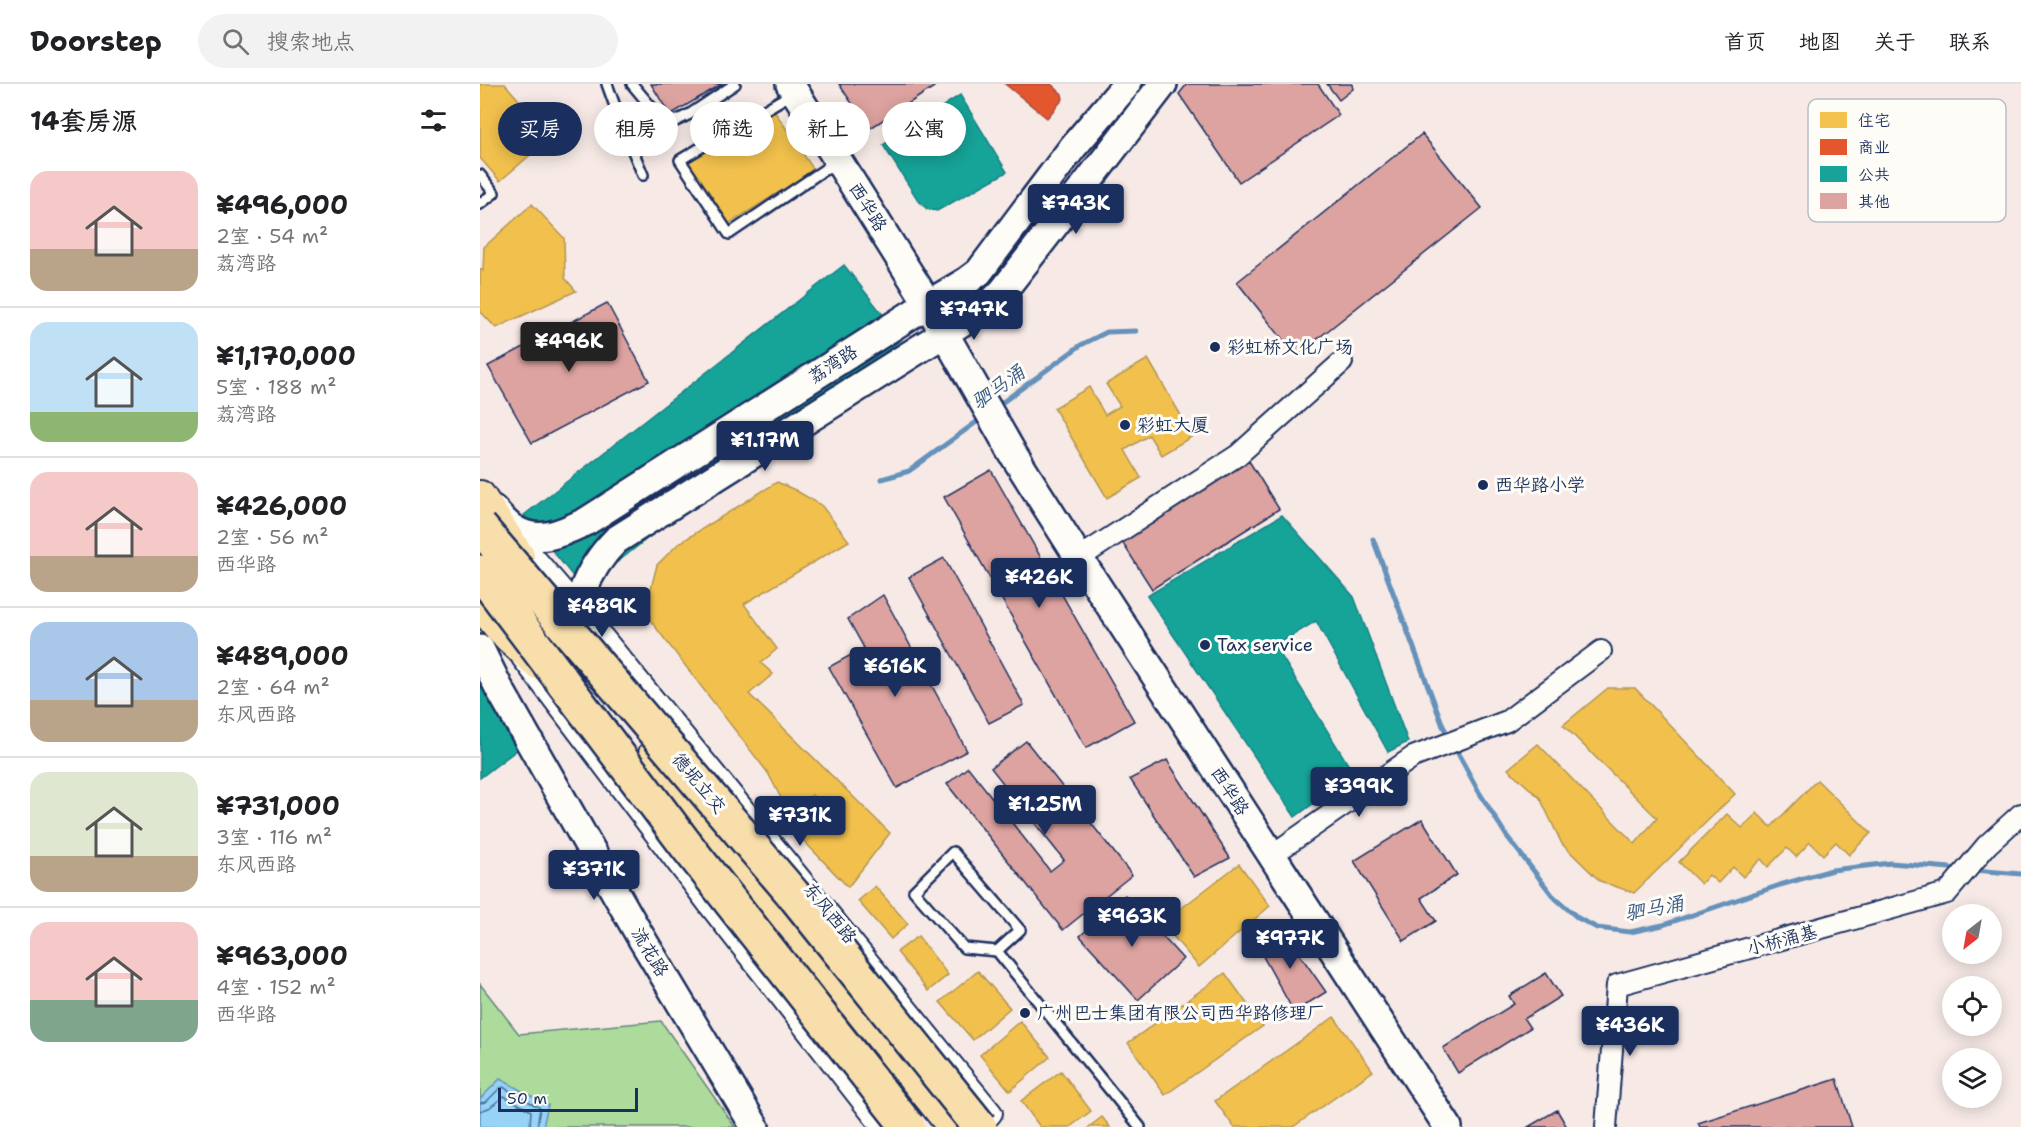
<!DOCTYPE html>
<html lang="zh">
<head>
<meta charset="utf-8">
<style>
	body { margin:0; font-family:"Shantell Sans","LXGW WenKai TC",sans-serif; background:#f2f2f2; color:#202124; height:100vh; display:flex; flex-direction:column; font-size:22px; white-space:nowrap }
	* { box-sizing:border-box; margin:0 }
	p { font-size:20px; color:#757577 }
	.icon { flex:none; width:33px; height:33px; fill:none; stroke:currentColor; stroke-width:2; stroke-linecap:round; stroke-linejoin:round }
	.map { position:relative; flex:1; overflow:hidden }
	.sheet { display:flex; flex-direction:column; background:#fff; width:480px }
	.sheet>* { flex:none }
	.guide { position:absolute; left:18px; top:18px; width:570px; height:54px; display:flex; gap:12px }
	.needle { width:39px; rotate:211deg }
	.buttons { position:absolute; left:1462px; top:820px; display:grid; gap:12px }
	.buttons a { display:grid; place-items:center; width:60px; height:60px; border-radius:50%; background:#fff; box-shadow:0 3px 15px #0003; font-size:30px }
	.scale { position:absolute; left:18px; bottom:15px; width:140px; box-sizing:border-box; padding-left:6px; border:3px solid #1b2f5e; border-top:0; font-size:16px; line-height:21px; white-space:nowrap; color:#1b2f5e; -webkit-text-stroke:4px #fdfcf7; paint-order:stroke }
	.price { position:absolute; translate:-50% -51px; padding:0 14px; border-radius:6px; background:#1b2f5e; color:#fff; font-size:20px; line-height:39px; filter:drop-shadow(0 2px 3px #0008) }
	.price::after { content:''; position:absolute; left:50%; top:36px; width:18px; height:14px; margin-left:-9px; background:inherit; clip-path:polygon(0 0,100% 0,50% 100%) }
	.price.on { background:#222; color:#fff }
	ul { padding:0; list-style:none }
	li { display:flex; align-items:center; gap:18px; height:150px; padding:0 30px }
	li+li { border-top:2px solid #e0e0e0 }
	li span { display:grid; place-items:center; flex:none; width:168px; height:120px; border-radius:18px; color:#555 }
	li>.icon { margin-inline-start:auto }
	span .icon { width:72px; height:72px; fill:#fffc; stroke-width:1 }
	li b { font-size:26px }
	h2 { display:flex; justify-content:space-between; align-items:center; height:72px; padding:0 30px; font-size:26px }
	.pill { padding:0 21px; border-radius:27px; background:#fff; box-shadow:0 3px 15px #0003; font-size:21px; line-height:54px }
	.pill.on { background:#1b2f5e; color:#fff }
	header { display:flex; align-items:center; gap:36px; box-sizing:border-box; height:84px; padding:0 30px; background:#fff; border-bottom:2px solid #e0e0e0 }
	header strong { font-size:28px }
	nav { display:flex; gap:33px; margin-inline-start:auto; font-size:21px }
	.search { width:420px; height:54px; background:#f2f2f2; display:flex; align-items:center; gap:15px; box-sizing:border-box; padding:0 21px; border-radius:33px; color:#757577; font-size:22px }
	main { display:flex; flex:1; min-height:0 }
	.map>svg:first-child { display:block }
</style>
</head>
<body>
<header>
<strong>Doorstep</strong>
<div class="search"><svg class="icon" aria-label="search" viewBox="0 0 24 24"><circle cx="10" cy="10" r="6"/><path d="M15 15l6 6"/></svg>搜索地点</div>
<nav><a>首页</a><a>地图</a><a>关于</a><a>联系</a></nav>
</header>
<main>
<section class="sheet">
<h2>14套房源<svg class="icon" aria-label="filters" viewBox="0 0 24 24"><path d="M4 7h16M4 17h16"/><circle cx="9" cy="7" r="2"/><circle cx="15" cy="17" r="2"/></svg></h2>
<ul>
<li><span style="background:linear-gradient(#f6c9c9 65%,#b9a48a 0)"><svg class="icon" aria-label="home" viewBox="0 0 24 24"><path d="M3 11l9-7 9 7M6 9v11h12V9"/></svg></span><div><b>¥496,000</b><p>2室 · 54 m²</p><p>荔湾路</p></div></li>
<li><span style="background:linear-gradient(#bfe0f5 75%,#8fb573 0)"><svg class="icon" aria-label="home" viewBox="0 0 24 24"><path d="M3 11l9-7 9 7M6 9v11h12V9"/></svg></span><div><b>¥1,170,000</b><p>5室 · 188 m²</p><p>荔湾路</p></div></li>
<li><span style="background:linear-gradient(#f6c9c9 70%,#b9a48a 0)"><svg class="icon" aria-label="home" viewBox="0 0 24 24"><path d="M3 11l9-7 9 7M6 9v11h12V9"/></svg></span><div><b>¥426,000</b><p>2室 · 56 m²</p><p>西华路</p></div></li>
<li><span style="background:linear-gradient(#a9c7e8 65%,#b9a48a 0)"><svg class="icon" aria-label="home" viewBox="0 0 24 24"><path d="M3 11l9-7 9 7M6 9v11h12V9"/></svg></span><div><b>¥489,000</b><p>2室 · 64 m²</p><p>东风西路</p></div></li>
<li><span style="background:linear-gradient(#dfe7d0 70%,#b9a48a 0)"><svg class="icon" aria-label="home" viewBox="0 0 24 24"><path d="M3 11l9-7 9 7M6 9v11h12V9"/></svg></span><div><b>¥731,000</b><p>3室 · 116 m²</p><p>东风西路</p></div></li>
<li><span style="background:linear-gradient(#f6c9c9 65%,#7fa58c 0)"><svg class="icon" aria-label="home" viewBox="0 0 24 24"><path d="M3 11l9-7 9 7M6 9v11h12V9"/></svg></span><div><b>¥963,000</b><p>4室 · 152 m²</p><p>西华路</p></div></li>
</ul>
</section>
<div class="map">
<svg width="1541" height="1043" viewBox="0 0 1541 1043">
	<rect width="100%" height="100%" fill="#f7eae6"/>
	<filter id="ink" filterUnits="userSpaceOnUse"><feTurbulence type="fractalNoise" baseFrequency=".0167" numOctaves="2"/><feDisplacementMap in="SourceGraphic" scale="12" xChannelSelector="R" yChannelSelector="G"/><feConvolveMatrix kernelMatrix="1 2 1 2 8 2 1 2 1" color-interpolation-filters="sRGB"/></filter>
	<g filter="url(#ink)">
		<path fill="#acdb9b" stroke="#64857c" stroke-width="1.5" d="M 0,900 L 39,950 L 181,937 L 255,1043 L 0,1043 Z"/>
		<path fill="#96d3f7" stroke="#6591ba" stroke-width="1.5" d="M 20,995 L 68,1021 L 63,1043 L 0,1043 L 0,1015 Z"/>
		<path fill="#f2c14e" stroke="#b29553" stroke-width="1.5" d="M 0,0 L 25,0 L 71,53 L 20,97 L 0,74 Z
			M 293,25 L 334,86 L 247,141 L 206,78 Z
			M 52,120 L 84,154 L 85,194 L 96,207 L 16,244 L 0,227 L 0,185 L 3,187 L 4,163 Z
			M 668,275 L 713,352 L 681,371 L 669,351 L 645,366 L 661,394 L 627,414 L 574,324 L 609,303 L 625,331 L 640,322 L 626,300 Z
			M 297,398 L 315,406 L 341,421 L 369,457 L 264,520 L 297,565 L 281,579 L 293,590 L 269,610 L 410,749 L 368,803 L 321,754 L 349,729 L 332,711 L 308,728 L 288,689 L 170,536 L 169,512 L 177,481 L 198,460 Z
			M 1128,604 L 1155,604 L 1255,710 L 1154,809 L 1120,797 L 1082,760 L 1060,714 L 1028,685 L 1058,660 L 1155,760 L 1177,734 L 1083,641 Z
			M 1337,696 L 1391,749 L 1369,771 L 1356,758 L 1343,771 L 1330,758 L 1316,773 L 1307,764 L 1288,783 L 1281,775 L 1263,793 L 1253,783 L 1238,799 L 1229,791 L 1221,800 L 1199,778 L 1247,730 L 1262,744 L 1277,729 L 1291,743 Z
			M 759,780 L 790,822 L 719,883 L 682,839 Z
			M 395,802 L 428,840 L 411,855 L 378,817 Z
			M 438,852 L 468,891 L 448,907 L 417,868 Z
			M 498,887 L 530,924 L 493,956 L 460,918 Z
			M 745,889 L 783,942 L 685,1011 L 648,959 Z
			M 854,933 L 893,987 L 813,1043 L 754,1043 L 735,1017 Z
			M 540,937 L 570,973 L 530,1007 L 500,971 Z
			M 581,987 L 611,1027 L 590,1043 L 560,1043 L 541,1017 Z
			M 622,1033 L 630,1043 L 609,1043 Z"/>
		<path fill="#e4572e" stroke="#a84b3c" stroke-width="1.5" d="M 525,0 L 571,0 L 582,10 L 583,15 L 567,34 Z"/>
		<path fill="#17a398" stroke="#188087" stroke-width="1.5" d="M 480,11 L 527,88 L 457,127 L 447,125 L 438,116 L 403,61 Z
			M 364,181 L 422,255 L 103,505 L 44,431 Z
			M 802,431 L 874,513 L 928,658 L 908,668 L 836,537 L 795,562 L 874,690 L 815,733 L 667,512 Z
			M 0,588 L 51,655 L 0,694 Z"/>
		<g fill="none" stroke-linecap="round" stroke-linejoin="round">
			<path stroke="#4c719b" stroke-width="1.5" d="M 0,1019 L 6,1018 L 20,1004 L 23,1003 L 60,1024 L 57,1043
				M 0,1027 L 9,1024 L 24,1012 L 51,1027 L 50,1043"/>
			<path stroke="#6591ba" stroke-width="5" d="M 516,323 L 601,261 L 627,248 L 656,247
				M 402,395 L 429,387 L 502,334
				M 893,455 L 963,642 L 999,708 L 1026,751 L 1073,812 L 1098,834 L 1117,844 L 1150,848 L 1183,841 L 1300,801 L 1352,786 L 1411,779 L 1482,785
				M 1494,786 L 1541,790"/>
		</g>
		<path fill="#dda3a0" stroke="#1b2f5e" stroke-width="1.5" d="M 171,0 L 242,0 L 190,31 Z
			M 359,0 L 452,0 L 454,3 L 389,45 Z
			M 707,0 L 838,0 L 859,31 L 759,98 L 699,10 Z
			M 847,0 L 872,0 L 873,5 L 859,16 Z
			M 942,50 L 1002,124 L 816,272 L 757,198 Z
			M 127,219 L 169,297 L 52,359 L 8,282 Z
			M 769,377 L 799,425 L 672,505 L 642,458 Z
			M 511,386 L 654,637 L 606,664 L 464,413 Z
			M 464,474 L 544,621 L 509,639 L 429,493 Z
			M 403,511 L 487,667 L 417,704 L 349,583 L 384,564 L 368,535 Z
			M 546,657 L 652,791 L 583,846 L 467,700 L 488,683 L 570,787 L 584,776 L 511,684 Z
			M 687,676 L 750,774 L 714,793 L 650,695 Z
			M 942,735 L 977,791 L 941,814 L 956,837 L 924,857 L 874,777 Z
			M 645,811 L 703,875 L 658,916 L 600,852 Z
			M 802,845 L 846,908 L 814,928 L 775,858 Z
			M 1066,889 L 1081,912 L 1044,935 L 1050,944 L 978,989 L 963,964 L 1034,920 L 1029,912 Z
			M 1357,995 L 1372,1043 L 1220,1043 L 1218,1039 Z
			M 1077,1026 L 1087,1043 L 1048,1043 Z"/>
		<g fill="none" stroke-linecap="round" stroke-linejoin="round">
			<defs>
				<path id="lane" d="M 127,0 L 140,36 L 163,91
					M 152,0 L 177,30 L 196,37 L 210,30 L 255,0
					M 313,9 L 200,76 L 249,150 L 357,77
					M 0,91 L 14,109 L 0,120
					M 517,867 L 540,846 L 473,768 L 434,807 L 484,864 L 517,867 L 660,1043"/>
				<path id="street" d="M 37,453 L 125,555 L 512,1029 L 500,1043
					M 599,474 L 758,371 L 862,278
					M 42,574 L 231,824 L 402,1043
					M 792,771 L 933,673 L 1027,637 L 1121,567
					M 1126,1043 L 1137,901 L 1467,809 L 1507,761 L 1541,730"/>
				<path id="secondary" d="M 310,0 L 442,210 L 533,370 L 599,474 L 968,1043
					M 13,425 C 19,431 26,441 34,445 C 59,461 84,448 107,437 L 440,225 L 487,197 L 499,188 L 593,63 L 647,0
					M 0,565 L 19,604 L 159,850 L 275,1043
					M 103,567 C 87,528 108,484 136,456 L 509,221 L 523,207 L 583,130 L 683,0"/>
				<path id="primary" d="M 0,412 L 39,472
					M 0,520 L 23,548 L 58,580
					M 174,670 L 473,1043"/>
			</defs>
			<use href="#lane" stroke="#1b2f5e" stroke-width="14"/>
			<use href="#street" stroke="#1b2f5e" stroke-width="24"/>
			<use href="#secondary" stroke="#1b2f5e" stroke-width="32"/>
			<use href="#primary" stroke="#1b2f5e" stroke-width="34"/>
			<use href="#lane" stroke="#fdfcf7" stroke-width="9"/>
			<use href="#street" stroke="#fdfcf7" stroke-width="20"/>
			<use href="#secondary" stroke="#fdfcf7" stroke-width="27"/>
			<use href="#primary" stroke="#f8deab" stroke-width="30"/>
			<defs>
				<path id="highway-bridge" d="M 0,443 L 313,810 L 500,1043
					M 0,488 L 206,761 L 428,1043"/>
			</defs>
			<use href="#highway-bridge" stroke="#1b2f5e" stroke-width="38" stroke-linecap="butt"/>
			<use href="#highway-bridge" stroke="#f8deab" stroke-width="33"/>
		</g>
	</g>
	<g fill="#1b2f5e" stroke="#fdfcf7" stroke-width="2">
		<circle cx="735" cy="263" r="6"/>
		<circle cx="645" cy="341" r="6"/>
		<circle cx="1003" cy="401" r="6"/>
		<circle cx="725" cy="561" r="6"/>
		<circle cx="545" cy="929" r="6"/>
	</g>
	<g text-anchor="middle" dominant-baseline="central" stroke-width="6" stroke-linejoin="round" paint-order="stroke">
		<g font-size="18" fill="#1b2f5e" stroke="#fdfcf7">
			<text transform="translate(388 123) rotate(58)">西华路</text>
			<text transform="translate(353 280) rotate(-33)">荔湾路</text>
			<text transform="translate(219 699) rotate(50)">德坭立交</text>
			<text transform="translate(750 707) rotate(57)">西华路</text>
			<text transform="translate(350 829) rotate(51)">东风西路</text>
			<text transform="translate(1302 856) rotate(-15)">小桥涌基</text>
			<text transform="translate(170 868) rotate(59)">流花路</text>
		</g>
		<g font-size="18" fill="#1b2f5e" stroke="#fdfcf7" text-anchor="start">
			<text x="747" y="263">彩虹桥文化广场</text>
			<text x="657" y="341">彩虹大厦</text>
			<text x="1015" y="401">西华路小学</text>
			<text x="737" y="561">Tax service</text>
			<text x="557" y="929">广州巴士集团有限公司西华路修理厂</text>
		</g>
		<g font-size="20" font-style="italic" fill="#3a5884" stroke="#fdfcf7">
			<text transform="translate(518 303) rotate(-36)">驷马涌</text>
			<text transform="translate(1174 824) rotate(-11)">驷马涌</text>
		</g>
	</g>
	<rect x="1328" y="15" width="198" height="123" rx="9" fill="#fdfcf7" stroke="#b9bec9" stroke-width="1.5"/>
	<rect x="1340" y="28" width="27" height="16" fill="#f2c14e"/>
	<rect x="1340" y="55" width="27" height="16" fill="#e4572e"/>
	<rect x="1340" y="82" width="27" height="16" fill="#17a398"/>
	<rect x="1340" y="109" width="27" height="16" fill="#dda3a0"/>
	<g font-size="16" fill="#1b2f5e">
		<text x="1378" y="42">住宅</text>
		<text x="1378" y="69">商业</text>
		<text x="1378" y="96">公共</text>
		<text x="1378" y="123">其他</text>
	</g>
</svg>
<div class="buttons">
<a><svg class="needle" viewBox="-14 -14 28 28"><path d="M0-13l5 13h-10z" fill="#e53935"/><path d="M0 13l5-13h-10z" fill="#757577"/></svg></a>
<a><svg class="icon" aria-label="locate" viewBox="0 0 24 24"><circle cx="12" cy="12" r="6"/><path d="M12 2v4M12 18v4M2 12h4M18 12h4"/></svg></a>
<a><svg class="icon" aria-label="layers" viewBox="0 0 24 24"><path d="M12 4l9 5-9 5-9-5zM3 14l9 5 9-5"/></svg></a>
</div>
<div class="scale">50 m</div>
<b class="price" style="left:596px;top:151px">¥743K</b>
<b class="price" style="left:494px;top:257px">¥747K</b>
<b class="price on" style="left:89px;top:289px">¥496K</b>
<b class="price" style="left:285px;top:388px">¥1.17M</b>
<b class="price" style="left:559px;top:525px">¥426K</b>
<b class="price" style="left:122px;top:554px">¥489K</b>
<b class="price" style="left:415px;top:614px">¥616K</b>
<b class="price" style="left:879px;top:734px">¥399K</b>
<b class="price" style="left:565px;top:752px">¥1.25M</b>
<b class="price" style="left:320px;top:763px">¥731K</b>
<b class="price" style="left:114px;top:817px">¥371K</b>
<b class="price" style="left:652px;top:864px">¥963K</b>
<b class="price" style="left:810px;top:886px">¥977K</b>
<b class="price" style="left:1150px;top:973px">¥436K</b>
<div class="guide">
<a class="pill on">买房</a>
<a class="pill">租房</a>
<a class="pill">筛选</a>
<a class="pill">新上</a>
<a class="pill">公寓</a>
</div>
</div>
</main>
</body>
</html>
